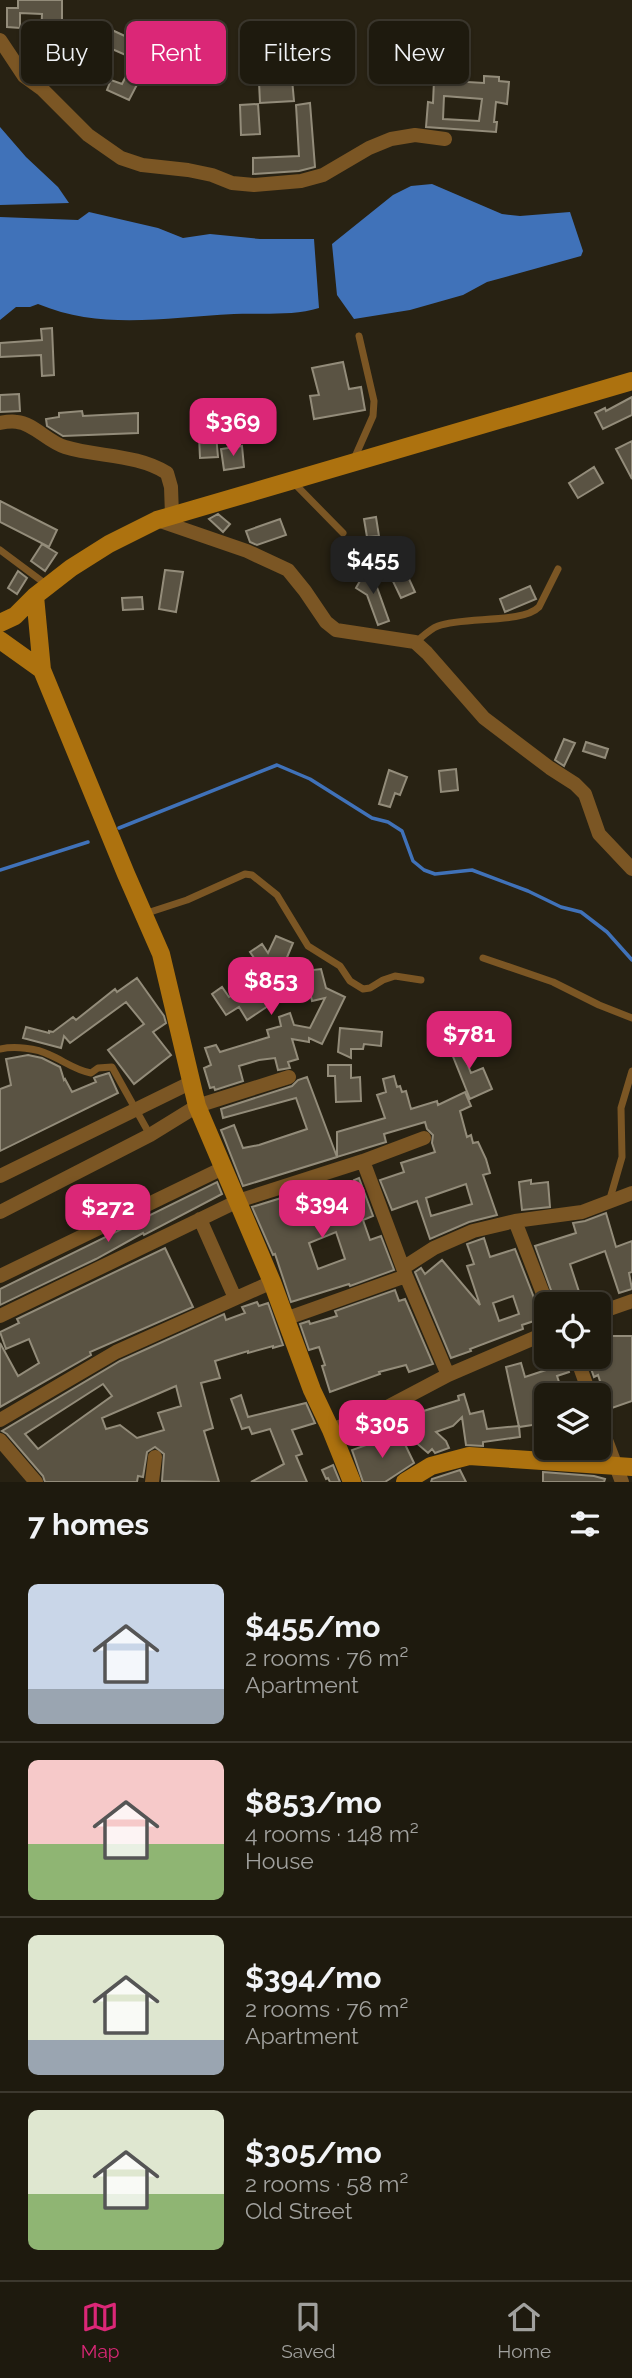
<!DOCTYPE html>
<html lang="en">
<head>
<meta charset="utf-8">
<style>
	body { margin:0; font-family:Raleway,sans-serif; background:#2b271c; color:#f1f3f6; height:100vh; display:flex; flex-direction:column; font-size:26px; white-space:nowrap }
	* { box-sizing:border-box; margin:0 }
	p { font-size:23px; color:#a1a19e }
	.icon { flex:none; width:38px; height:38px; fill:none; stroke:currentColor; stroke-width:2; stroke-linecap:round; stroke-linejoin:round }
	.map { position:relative; height:1482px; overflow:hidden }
	.details { display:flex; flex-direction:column; background:#1e1a0e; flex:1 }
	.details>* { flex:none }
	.hud { position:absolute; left:21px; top:21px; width:592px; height:63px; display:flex; gap:14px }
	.tools { position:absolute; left:534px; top:1292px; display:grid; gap:14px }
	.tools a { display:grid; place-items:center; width:77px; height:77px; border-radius:10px; background:#1e1a0e; box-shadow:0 2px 5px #0004,0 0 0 2px #3c382e; font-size:35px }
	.price { position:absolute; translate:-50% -60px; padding:0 16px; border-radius:14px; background:#db2777; color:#fff; font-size:23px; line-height:46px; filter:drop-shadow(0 2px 4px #0008) }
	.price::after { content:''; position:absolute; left:50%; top:42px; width:21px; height:16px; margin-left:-10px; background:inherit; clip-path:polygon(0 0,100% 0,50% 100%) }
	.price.on { background:#222; color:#fff }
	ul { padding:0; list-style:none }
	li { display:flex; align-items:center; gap:21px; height:175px; padding:0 28px }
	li+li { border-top:2px solid #3c382e }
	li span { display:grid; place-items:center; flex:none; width:196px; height:140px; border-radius:10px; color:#555 }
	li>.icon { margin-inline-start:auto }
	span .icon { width:84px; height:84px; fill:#fffc; stroke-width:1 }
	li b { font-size:30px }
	h2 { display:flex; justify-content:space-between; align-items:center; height:84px; padding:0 28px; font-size:30px }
	.chip { padding:0 24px; border-radius:10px; background:#1e1a0e; box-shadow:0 2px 5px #0004,0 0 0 2px #3c382e; font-size:24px; line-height:63px }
	.chip.on { background:#db2777; color:#fff }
	.menu { display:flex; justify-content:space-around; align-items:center; height:98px; border-top:2px solid #3c382e; background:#1e1a0e; font-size:19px; color:#a1a19e }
	.menu a { display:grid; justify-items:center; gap:4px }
	.menu .on { color:#db2777 }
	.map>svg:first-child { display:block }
</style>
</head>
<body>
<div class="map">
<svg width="632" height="1482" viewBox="0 0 632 1482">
	<rect width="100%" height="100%" fill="#282213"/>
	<path fill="#4072b9" d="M 0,127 L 26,157 L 58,187 L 69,203 L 0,205 Z
		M 432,184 L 502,214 L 520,216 L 570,212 L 583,251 L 581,256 L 487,282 L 463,295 L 410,310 L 354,319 L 337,295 L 332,244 L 393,195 L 411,186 Z
		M 89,212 L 158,228 L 183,238 L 210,234 L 260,239 L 314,239 L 319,308 C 293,316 261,313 234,314 C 166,317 104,331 38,304 L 30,307 L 16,307 L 0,320 L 0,217 L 78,220 Z"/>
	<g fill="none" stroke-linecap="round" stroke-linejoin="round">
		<path stroke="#4072b9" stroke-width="3.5" d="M 119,828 L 277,765 L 310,779 L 372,818 L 388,822 L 402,831 L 413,861 L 424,870 L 435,874 L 472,870 L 528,891 L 561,907 L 581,912 L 607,932 L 632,960
			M 0,870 L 88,842"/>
	</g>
	<path fill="#5a5343" stroke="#938c7a" stroke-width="2" fill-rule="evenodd" d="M 18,0 L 62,0 L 62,41 L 41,40 L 42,14 L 20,13 L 20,28 L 7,27 L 7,8 L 18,8 Z
		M 112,30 L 155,50 L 129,100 L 107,90 L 111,80 L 122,84 L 135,59 L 105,46 Z
		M 484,76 L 499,77 L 499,81 L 509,82 L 507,104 L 496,102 L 494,122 L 497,122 L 496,132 L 426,127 L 428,102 L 433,103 L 434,80 L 484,83 ZM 444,96 L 482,99 L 479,121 L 443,119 Z
		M 292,79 L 294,101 L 260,103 L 259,82 Z
		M 310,103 L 315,167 L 299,171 L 253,174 L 253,158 L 299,156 L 296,105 Z
		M 258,104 L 260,134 L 241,135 L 240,105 Z
		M 52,328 L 54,375 L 42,376 L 41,355 L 0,357 L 0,343 L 42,340 L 41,329 Z
		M 343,362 L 349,389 L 361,387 L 365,410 L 314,419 L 310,396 L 319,395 L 312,368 Z
		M 19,394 L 20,411 L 0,412 L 0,395 Z
		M 632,397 L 632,415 L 603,429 L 595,413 L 605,408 L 606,411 Z
		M 82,411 L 83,416 L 138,413 L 138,433 L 63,436 L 47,426 L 46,419 L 59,417 L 59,413 Z
		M 216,435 L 218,457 L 200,458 L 199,436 Z
		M 632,441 L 632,479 L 616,449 Z
		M 242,446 L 244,467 L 224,470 L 221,449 Z
		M 594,467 L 603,483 L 578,498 L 569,483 Z
		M 0,501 L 57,530 L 49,547 L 0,522 Z
		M 218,514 L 230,524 L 223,532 L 209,519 Z
		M 376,517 L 379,536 L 367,537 L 364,519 Z
		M 280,519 L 286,535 L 257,545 L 250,542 L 246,531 Z
		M 42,544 L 57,553 L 45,571 L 31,561 Z
		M 369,565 L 389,621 L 378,625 L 367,595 L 356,588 Z
		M 404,568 L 415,592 L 401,598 L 390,575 Z
		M 165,570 L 183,572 L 176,612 L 159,609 Z
		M 18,571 L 27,578 L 17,594 L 8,588 Z
		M 530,586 L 536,599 L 505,612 L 500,599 Z
		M 142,597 L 143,609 L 123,610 L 122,598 Z
		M 564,739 L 575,743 L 564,766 L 555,760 Z
		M 586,742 L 608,749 L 605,758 L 583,751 Z
		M 456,769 L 458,790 L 441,792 L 439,771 Z
		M 389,770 L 407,777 L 400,795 L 395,793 L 390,807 L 379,804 Z
		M 276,936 L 293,943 L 280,974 L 321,969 L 326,988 L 345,997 L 322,1044 L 309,1038 L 309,1042 L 292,1039 L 298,1059 L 288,1062 L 290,1068 L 278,1070 L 275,1058 L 259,1060 L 239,1066 L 243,1081 L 215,1090 L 214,1087 L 210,1088 L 204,1068 L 211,1065 L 205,1048 L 216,1045 L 220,1052 L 269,1037 L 267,1030 L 281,1026 L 279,1017 L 290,1013 L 294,1025 L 310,1028 L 325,998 L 312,1001 L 309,988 L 303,988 L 303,982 L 272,984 L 280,998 L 247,1020 L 239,1007 L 226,1015 L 212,994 L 222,987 L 229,997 L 265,974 L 250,952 L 262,944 L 268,953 Z
		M 137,978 L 164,1016 L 166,1023 L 153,1032 L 171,1055 L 134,1084 L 108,1050 L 144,1024 L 126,1002 L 70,1043 L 64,1036 L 61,1048 L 23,1038 L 26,1027 L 49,1033 L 49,1031 L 53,1032 L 73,1017 L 76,1020 L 115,989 L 117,992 Z
		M 340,1028 L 382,1032 L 381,1046 L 364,1044 L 363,1049 L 351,1049 L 351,1058 L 338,1052 Z
		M 456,1035 L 471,1073 L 483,1068 L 492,1089 L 470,1099 L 446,1039 Z
		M 28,1055 L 42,1058 L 60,1067 L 64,1080 L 65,1079 L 72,1092 L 96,1082 L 94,1078 L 96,1077 L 109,1073 L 118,1093 L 0,1151 L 0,1089 L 11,1085 L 6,1059 Z
		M 328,1065 L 351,1065 L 351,1078 L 360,1077 L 361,1101 L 336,1102 L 335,1076 L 328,1076 Z
		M 394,1076 L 397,1087 L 400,1086 L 402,1092 L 406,1091 L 411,1109 L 437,1101 L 438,1105 L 465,1092 L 471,1106 L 460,1111 L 467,1137 L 471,1135 L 473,1143 L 478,1142 L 486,1159 L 490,1173 L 483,1175 L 497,1215 L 469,1222 L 430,1239 L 417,1201 L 392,1210 L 380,1180 L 404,1172 L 401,1163 L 435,1152 L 432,1143 L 433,1135 L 427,1129 L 425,1122 L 384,1134 L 386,1142 L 337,1157 L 337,1132 L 385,1118 L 377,1095 L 386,1092 L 383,1079 ZM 466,1184 L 472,1204 L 431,1216 L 426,1198 Z
		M 307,1077 L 337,1157 L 243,1186 L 221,1130 L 234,1125 L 243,1148 L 259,1145 L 307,1129 L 296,1098 L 223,1118 L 221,1109 L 292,1086 L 298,1080 Z
		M 359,1178 L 373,1216 L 363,1220 L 370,1240 L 381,1236 L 394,1270 L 350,1286 L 349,1284 L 291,1302 L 275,1254 L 273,1255 L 252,1207 L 333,1182 L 338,1196 L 357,1190 L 354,1180 ZM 336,1232 L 345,1259 L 318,1269 L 309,1243 Z
		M 531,1180 L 531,1184 L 548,1182 L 550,1207 L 522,1210 L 519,1182 Z
		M 217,1182 L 222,1194 L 144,1235 L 143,1233 L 96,1259 L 0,1305 L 0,1289 Z
		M 606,1213 L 616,1247 L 632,1241 L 632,1272 L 629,1273 L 632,1289 L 619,1293 L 605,1251 L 570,1264 L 583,1304 L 556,1304 L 535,1246 L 576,1233 L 573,1223 L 585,1221 Z
		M 484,1238 L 490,1257 L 515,1249 L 538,1308 L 537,1309 L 540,1319 L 522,1325 L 523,1329 L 470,1349 L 471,1351 L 451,1358 L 415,1272 L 421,1268 L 425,1274 L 442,1260 L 480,1305 L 467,1266 L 474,1264 L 467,1244 ZM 513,1296 L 519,1314 L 499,1321 L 493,1303 Z
		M 165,1248 L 193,1307 L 90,1352 L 91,1355 L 0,1407 L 0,1343 L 18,1376 L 39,1363 L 29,1339 L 6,1349 L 0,1332 L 19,1323 L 17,1319 Z
		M 395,1290 L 399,1301 L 405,1299 L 433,1364 L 409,1372 L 406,1365 L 379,1372 L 380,1374 L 330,1392 L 322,1366 L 325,1365 L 319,1347 L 309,1350 L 300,1324 L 309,1321 L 310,1324 L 337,1316 L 335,1311 Z
		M 257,1302 L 259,1306 L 268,1303 L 283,1345 L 273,1348 L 273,1346 L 248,1353 L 248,1351 L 215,1361 L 220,1378 L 201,1383 L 213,1428 L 204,1431 L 219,1482 L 162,1481 L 164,1454 L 155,1447 L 147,1452 L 143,1477 L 138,1476 L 137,1482 L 45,1482 L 43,1476 L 7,1434 L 2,1431 L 120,1361 L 224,1314 L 226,1320 L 245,1313 L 242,1307 ZM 103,1384 L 112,1396 L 38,1449 L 25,1434 ZM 176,1386 L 181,1406 L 158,1413 L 164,1430 L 137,1438 L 120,1425 L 106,1429 L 102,1418 Z
		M 598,1336 L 632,1336 L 632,1401 L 609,1409 L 598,1375 L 594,1377 L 588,1360 L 598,1356 Z
		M 548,1356 L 564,1356 L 569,1372 L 557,1376 L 562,1391 L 546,1395 L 546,1423 L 519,1427 L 506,1367 L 521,1363 L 525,1377 L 552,1368 Z
		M 464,1394 L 470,1414 L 483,1411 L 487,1429 L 519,1426 L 520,1437 L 483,1442 L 483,1446 L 466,1445 L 462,1417 L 453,1426 L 436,1432 L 446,1441 L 449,1448 L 435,1453 L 432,1449 L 428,1453 L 406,1434 L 409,1433 L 400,1424 L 416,1408 L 420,1412 L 459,1400 L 458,1396 Z
		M 241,1395 L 248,1417 L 306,1403 L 315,1423 L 292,1430 L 302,1454 L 296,1456 L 307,1482 L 251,1482 L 284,1464 L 270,1429 L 252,1434 L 249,1427 L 242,1429 L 231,1399 Z
		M 401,1436 L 414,1463 L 385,1482 L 363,1482 L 352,1450 L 380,1440 L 381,1443 Z
		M 333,1465 L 340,1482 L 330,1482 L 328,1478 L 326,1479 L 322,1470 Z
		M 460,1470 L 466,1482 L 431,1482 L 432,1479 Z
		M 543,1472 L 594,1476 L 605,1479 L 604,1482 L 543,1482 Z"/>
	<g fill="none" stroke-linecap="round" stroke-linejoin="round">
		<path stroke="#7b5624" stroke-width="7" d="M 354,459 L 373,416 L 374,401 L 359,336
			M 292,481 L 343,533
			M 0,550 L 47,585
			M 416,642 C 423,636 430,629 438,626 C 464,616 522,624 539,607 L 558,569
			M 144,914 L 187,900 L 245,874 L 252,875 L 277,895 L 308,946 L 340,966 L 350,981 L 363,989 L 370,988 L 383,980 L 395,976 L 421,980
			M 483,958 L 553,982 L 599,1005 L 632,1018
			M 0,1049 C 15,1046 36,1048 50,1055 C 64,1061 75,1070 91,1073 L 98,1068 L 112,1067 L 150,1135
			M 609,1202 L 622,1157 L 621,1108 L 632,1071"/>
		<path stroke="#7b5624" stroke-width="14" d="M 0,40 L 24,76 L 42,89 L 88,135 L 121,158 L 142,165 L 188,170 L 212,175 L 232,183 L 254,185 L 301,181 L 323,175 L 369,148 L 391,139 L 415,135 L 445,139
			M 0,423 C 5,422 12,421 17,422 C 33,423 48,442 65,447 C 98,457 137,454 167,473 L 171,487 L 172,515
			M 157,520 L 247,551 L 288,570 L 305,591 L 326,622 L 336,630 L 415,642 L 427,653 L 484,718 L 550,768 L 575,784 L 585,794 L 599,834 L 632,869
			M 363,1161 L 406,1276 L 448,1375
			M 0,1176 L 192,1082
			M 0,1212 L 150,1135 L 197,1106 L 289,1077
			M 200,1219 L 235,1298
			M 515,1221 L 547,1304
			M 403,1268 L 434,1248 L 473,1231 L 515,1221 L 582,1212 L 632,1193
			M 0,1276 L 223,1168
			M 598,1313 L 632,1301
			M 0,1316 L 238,1201 L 363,1161 L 424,1138
			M 285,1319 L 406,1276
			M 576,1356 L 590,1395
			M 598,1419 L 622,1482
			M 0,1420 L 116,1352 L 272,1282
			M 331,1430 L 376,1413 L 448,1375 L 546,1333
			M 0,1440 L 36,1482
			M 152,1482 L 155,1457"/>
		<path stroke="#ad720f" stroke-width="18" d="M 35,596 L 42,670 L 126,874 L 161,954 L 197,1106 L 272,1282 L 312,1390 L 331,1430 L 352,1482
			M 0,623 L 15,616 L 35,596 L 71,568 L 109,544 L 157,520 L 632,381
			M 0,640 L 42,670
			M 405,1482 L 431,1466 L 469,1456 L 632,1467"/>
	</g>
</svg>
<div class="tools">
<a><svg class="icon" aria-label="locate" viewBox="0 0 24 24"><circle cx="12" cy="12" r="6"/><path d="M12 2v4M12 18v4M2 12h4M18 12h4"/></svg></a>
<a><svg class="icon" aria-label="layers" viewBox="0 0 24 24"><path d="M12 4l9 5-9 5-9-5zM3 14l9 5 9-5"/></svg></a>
</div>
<b class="price" style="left:233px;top:458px">$369</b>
<b class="price on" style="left:373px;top:596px">$455</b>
<b class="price" style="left:271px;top:1017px">$853</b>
<b class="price" style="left:469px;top:1071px">$781</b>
<b class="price" style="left:322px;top:1240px">$394</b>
<b class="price" style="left:108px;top:1244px">$272</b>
<b class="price" style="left:382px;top:1460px">$305</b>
<div class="hud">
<a class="chip">Buy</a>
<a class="chip on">Rent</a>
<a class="chip">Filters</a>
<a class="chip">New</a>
</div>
</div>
<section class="details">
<h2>7 homes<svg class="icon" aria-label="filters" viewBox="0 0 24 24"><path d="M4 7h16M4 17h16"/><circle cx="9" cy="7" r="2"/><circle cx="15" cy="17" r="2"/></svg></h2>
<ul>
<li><span style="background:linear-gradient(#c9d6e8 75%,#9aa5b1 0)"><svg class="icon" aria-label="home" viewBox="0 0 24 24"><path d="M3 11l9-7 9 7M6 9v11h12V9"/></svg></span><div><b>$455/mo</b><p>2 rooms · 76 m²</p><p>Apartment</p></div></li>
<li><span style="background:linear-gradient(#f6c9c9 60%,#8fb573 0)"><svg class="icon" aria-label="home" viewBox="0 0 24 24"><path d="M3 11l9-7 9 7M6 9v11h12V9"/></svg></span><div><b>$853/mo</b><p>4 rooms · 148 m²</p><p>House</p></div></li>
<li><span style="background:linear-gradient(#dfe7d0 75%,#9aa5b1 0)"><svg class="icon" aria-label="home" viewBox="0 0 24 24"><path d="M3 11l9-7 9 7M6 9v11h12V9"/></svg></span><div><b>$394/mo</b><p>2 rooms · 76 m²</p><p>Apartment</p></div></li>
<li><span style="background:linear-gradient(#dfe7d0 60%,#8fb573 0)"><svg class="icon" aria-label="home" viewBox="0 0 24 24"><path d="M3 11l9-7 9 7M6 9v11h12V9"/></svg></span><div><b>$305/mo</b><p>2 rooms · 58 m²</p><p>Old Street</p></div></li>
</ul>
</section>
<nav class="menu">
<a class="on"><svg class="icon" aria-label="map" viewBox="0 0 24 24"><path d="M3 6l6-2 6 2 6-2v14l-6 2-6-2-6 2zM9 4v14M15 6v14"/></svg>Map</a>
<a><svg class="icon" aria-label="saved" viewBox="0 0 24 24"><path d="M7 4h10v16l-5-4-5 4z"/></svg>Saved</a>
<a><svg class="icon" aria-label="home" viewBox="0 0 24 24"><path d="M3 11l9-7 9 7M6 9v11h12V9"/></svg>Home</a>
</nav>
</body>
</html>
